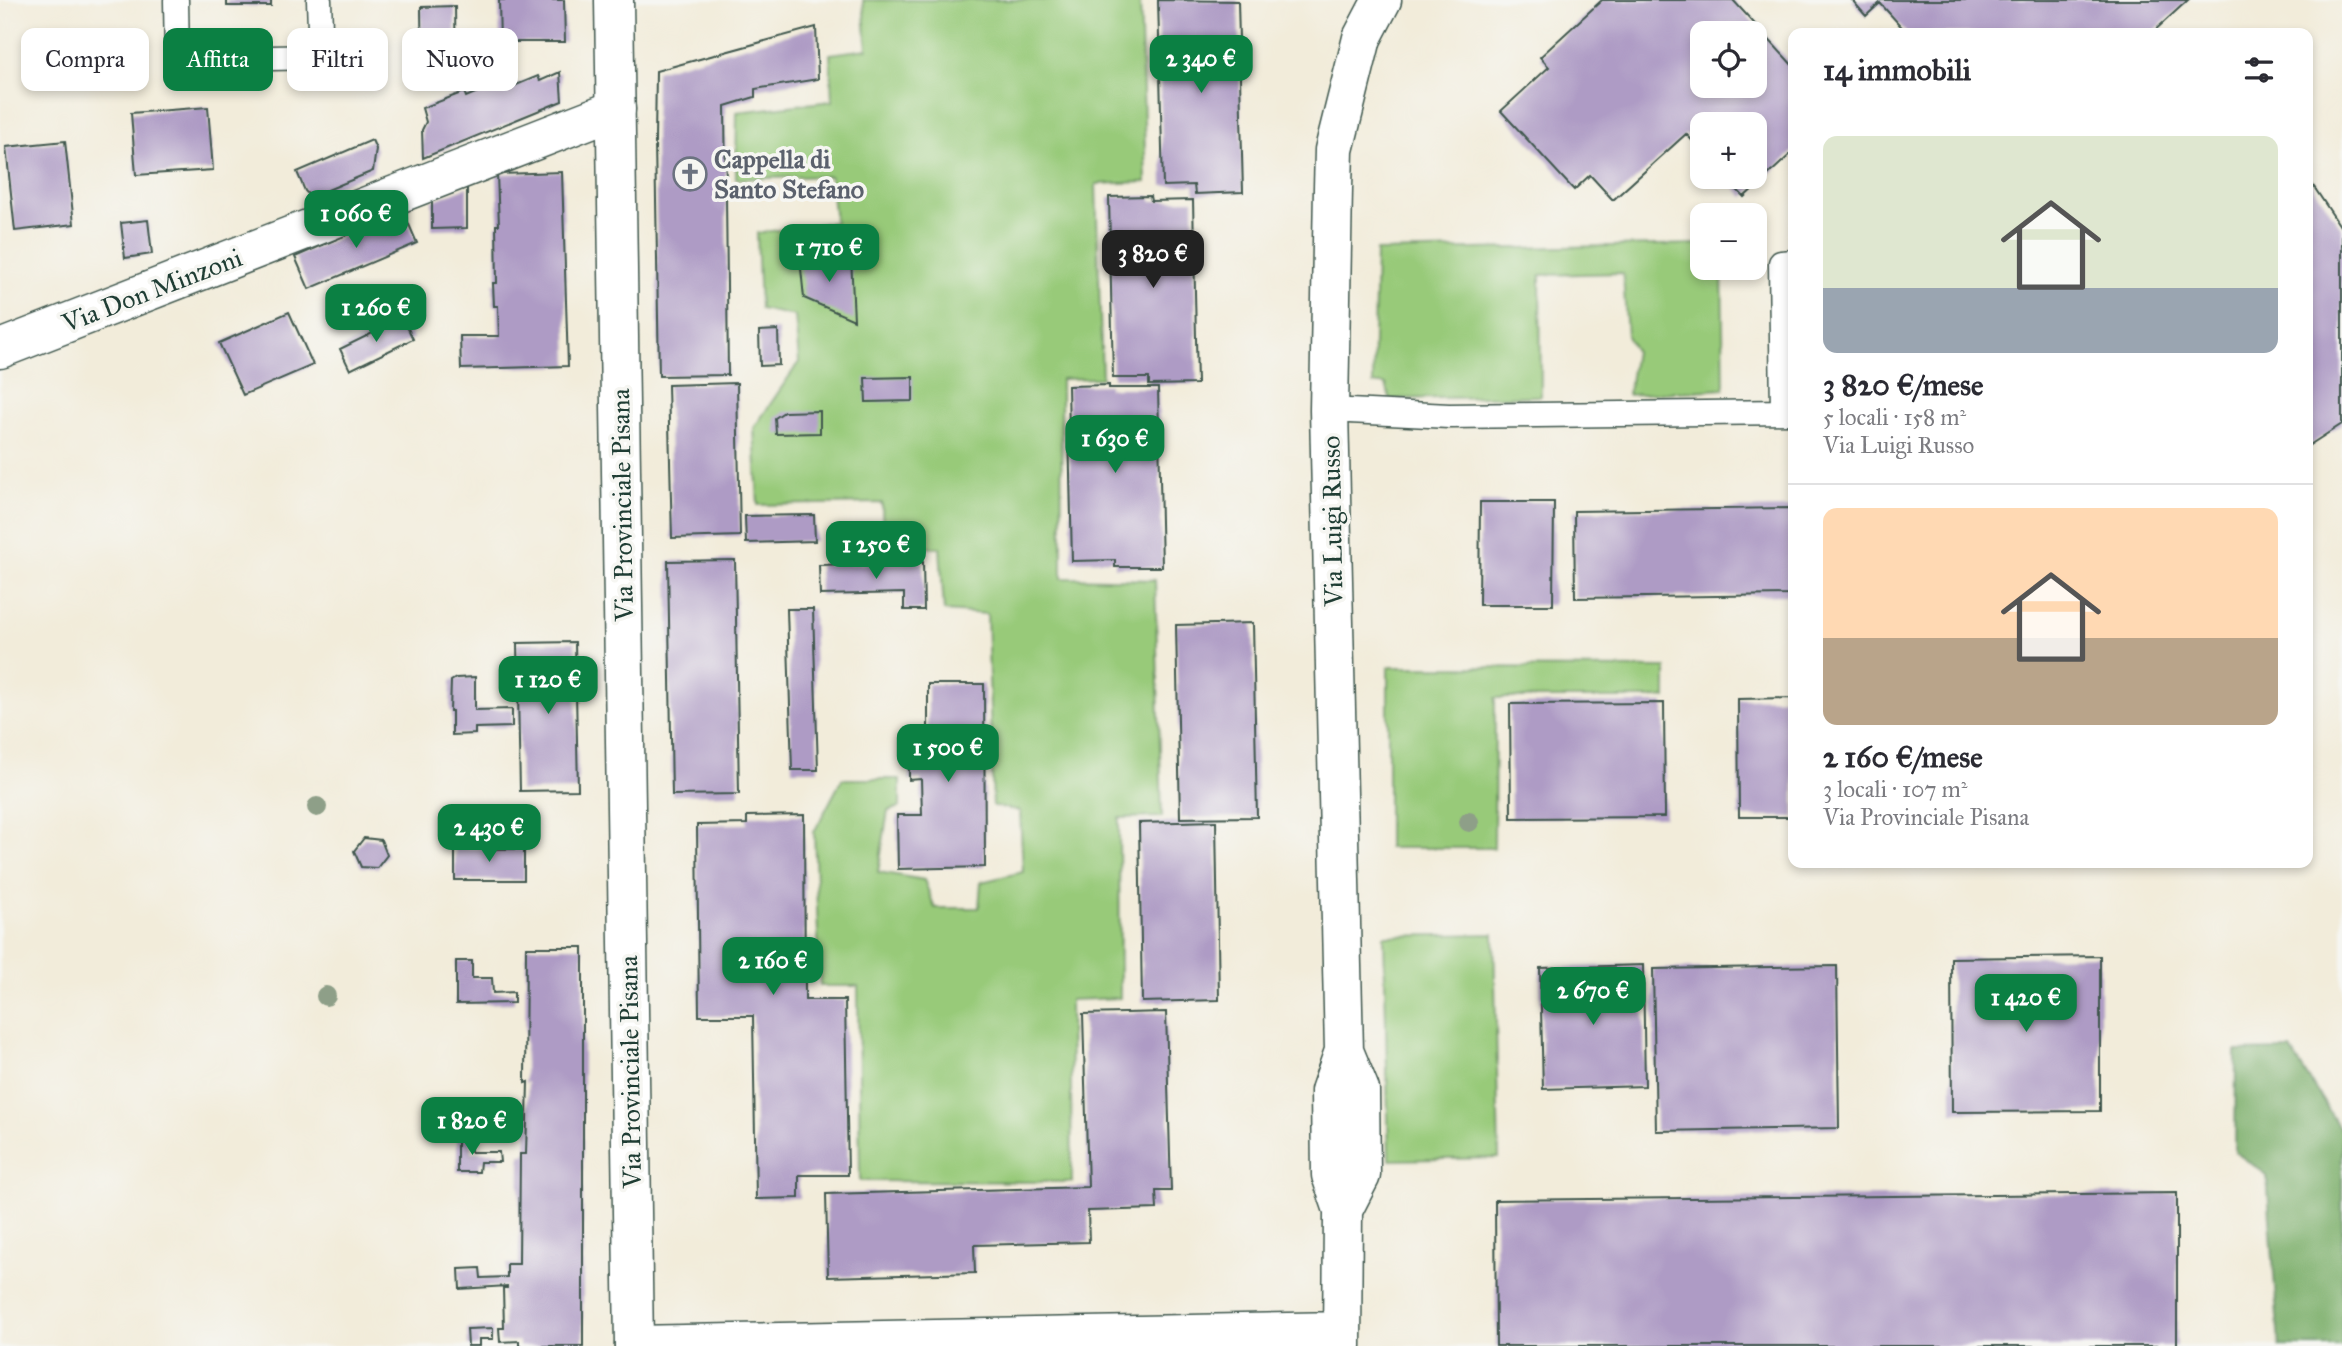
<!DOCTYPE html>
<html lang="it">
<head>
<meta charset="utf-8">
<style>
	body { margin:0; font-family:"IM FELL Great Primer",serif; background:#f2f2f3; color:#2b2b33; height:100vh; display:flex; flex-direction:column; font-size:26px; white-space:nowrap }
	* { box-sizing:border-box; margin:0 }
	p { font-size:23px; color:#7c7c81 }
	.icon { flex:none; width:38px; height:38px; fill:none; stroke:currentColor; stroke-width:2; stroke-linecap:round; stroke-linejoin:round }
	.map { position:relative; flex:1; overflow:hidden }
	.details { position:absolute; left:1788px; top:28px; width:525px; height:840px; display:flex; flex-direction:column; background:#fff; border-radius:14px; box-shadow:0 4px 10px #0003 }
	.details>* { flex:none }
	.hud { position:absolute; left:21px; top:28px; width:665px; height:63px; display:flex; gap:14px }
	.buttons { position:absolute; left:1690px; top:21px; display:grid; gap:14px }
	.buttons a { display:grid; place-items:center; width:77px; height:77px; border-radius:14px; background:#fff; box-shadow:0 4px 10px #0003; font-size:35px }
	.price { position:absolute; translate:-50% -60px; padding:0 16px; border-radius:14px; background:#0b8043; color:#fff; font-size:23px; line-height:46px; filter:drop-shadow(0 2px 4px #0008) }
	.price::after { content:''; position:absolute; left:50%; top:42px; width:21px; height:16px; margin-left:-10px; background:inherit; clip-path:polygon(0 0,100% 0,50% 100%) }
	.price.on { background:#222; color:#fff }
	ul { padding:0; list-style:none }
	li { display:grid; align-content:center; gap:14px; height:371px; padding:0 35px }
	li+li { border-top:2px solid #e1e1e2 }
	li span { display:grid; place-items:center; height:217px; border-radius:14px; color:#555 }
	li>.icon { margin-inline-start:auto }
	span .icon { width:126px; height:126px; fill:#fffc; stroke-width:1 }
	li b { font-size:30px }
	h2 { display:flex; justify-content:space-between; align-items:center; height:84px; padding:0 35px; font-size:30px }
	.pill { padding:0 24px; border-radius:14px; background:#fff; box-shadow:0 4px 10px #0003; font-size:24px; line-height:63px }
	.pill.on { background:#0b8043; color:#fff }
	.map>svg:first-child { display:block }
</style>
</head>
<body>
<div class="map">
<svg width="2342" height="1346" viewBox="0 0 2342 1346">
	<rect width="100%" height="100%" fill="#f6f6f2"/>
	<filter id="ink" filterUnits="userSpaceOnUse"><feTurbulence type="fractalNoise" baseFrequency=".0143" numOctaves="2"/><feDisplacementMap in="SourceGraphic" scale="14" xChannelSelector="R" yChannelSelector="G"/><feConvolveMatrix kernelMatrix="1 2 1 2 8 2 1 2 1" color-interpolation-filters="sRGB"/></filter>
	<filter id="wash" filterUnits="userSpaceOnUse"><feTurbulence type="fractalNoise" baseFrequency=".00686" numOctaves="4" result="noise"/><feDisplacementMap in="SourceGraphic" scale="28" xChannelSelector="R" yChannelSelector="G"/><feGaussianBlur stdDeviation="1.57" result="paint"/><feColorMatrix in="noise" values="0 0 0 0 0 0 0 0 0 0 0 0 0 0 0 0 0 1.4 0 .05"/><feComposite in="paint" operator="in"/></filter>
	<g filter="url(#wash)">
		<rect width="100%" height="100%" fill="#f2ecda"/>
		<path fill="#98ca79" stroke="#5c8456" stroke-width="2" d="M 863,0 L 1140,0 L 1146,182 L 1096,184 L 1102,378 L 1061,379 L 1062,578 L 1155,580 L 1162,817 L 1119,818 L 1120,998 L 1070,1000 L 1072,1182 L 860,1181 L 858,986 L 820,986 L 814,832 L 842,779 L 900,779 L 900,807 L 888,811 L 878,872 L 924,880 L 935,908 L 979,908 L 981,882 L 1023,872 L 1020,811 L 993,806 L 987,614 L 944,611 L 940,547 L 883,549 L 882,503 L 758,505 L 754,428 L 799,362 L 795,316 L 760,309 L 757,233 L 835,222 L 830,176 L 736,179 L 737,112 L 832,101 L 830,54 L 867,49 Z
			M 1703,244 L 1703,268 L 1722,268 L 1724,389 L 1628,395 L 1635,351 L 1627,336 L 1623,273 L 1540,275 L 1541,396 L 1390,399 L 1386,384 L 1373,384 L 1376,251 Z
			M 1388,667 L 1666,668 L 1666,698 L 1495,698 L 1494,848 L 1388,848 Z
			M 1494,934 L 1499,1158 L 1389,1160 L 1384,936 Z"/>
		<path fill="#7aae69" stroke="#4c764e" stroke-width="2" d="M 2291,1050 L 2342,1132 L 2342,1346 L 2279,1346 L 2267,1175 L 2235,1152 L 2236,1051 Z"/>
		<g id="blocks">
			<path fill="#ae9bc5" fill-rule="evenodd" d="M 227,0 L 271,0 L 271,6 L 227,6 Z
				M 499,0 L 564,0 L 565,42 L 500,42 Z
				M 1158,0 L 1238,1 L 1243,192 L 1195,194 L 1194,185 L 1163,186 Z
				M 1602,0 L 1733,0 L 1794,67 L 1794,151 L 1744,197 L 1725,177 L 1755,177 L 1755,124 L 1703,124 L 1703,152 L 1686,134 L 1613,200 L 1590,175 L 1574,190 L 1501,111 L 1549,67 L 1540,57 ZM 1703,33 L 1755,33 L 1755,86 L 1703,86 Z
				M 1852,0 L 2188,0 L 2152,33 L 1907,33 L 1880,3 L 1866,16 Z
				M 455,6 L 456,78 L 422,78 L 421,7 Z
				M 816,27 L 818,79 L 755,89 L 755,97 L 725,106 L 728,375 L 659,376 L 655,141 L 656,71 Z
				M 560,72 L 562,101 L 423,158 L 422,130 L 426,122 L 422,108 L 464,92 L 466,97 L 499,83 L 502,91 L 538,76 L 540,81 Z
				M 208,107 L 213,170 L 136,175 L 131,113 Z
				M 372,140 L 376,149 L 373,171 L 311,197 L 305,191 L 297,172 Z
				M 65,141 L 74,224 L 15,231 L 6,147 Z
				M 562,172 L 568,366 L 461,369 L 460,336 L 499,336 L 498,306 L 494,306 L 493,283 L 497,283 L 496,225 L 499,225 L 497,174 Z
				M 2308,178 L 2342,229 L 2342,424 L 2308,446 Z
				M 467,187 L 467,228 L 432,229 L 432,201 Z
				M 1150,196 L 1151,201 L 1193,200 L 1197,384 L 1149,385 L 1149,378 L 1113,378 L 1109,197 Z
				M 404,213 L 417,243 L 309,289 L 295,257 L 390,216 Z
				M 148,220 L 152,254 L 125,258 L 121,223 Z
				M 851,257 L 854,320 L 804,298 L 800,259 Z
				M 289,312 L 313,365 L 243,395 L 219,343 Z
				M 403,318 L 413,339 L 350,370 L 340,349 Z
				M 778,330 L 779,365 L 760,366 L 759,331 Z
				M 913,377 L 913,401 L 866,402 L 865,378 Z
				M 737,383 L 740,536 L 672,538 L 668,385 Z
				M 1109,385 L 1109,388 L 1158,388 L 1162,567 L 1115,567 L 1115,560 L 1072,561 L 1068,386 Z
				M 820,411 L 820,433 L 776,434 L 775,418 L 784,412 Z
				M 1480,502 L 1554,502 L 1553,605 L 1479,605 Z
				M 1794,508 L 1794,595 L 1575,598 L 1574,511 Z
				M 814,515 L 815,541 L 746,543 L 745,516 Z
				M 735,560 L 739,794 L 672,795 L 668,561 Z
				M 923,562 L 924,610 L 904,610 L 904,593 L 820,595 L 819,565 Z
				M 787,609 L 813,609 L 818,770 L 792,770 Z
				M 1253,623 L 1257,817 L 1180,818 L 1176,625 Z
				M 575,642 L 578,790 L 520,791 L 517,643 Z
				M 475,677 L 475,710 L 512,709 L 512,727 L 475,728 L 475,734 L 452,735 L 452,711 L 450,711 L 451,681 L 456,678 Z
				M 928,684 L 984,684 L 985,867 L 898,869 L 897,815 L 922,815 L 921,779 L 909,780 L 909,756 L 918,757 L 918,733 L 928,734 Z
				M 1794,698 L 1794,817 L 1739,817 L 1738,699 Z
				M 1664,703 L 1665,817 L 1511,818 L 1510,704 Z
				M 804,815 L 805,1000 L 845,1000 L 848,1175 L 799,1175 L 799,1198 L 756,1199 L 753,1016 L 699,1016 L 697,825 L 747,824 L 747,816 Z
				M 1216,821 L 1219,1000 L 1142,1002 L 1139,823 Z
				M 364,838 L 381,840 L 387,855 L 377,868 L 361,867 L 354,851 Z
				M 455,848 L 524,849 L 524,880 L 455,880 Z
				M 526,947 L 583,947 L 583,1346 L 519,1346 L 519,1341 L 500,1342 L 499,1328 L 504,1328 L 503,1288 L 507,1288 L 507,1286 L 460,1289 L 459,1269 L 480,1268 L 481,1278 L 507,1277 L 507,1264 L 519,1264 L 520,1154 L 526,1154 L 528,1082 L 525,1083 Z
				M 2100,956 L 2100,1111 L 1952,1112 L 1951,958 Z
				M 456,961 L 472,961 L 472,978 L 492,978 L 493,993 L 514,992 L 514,1003 L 456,1004 Z
				M 1643,965 L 1645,1086 L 1543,1089 L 1540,968 Z
				M 1837,966 L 1839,1128 L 1656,1131 L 1653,969 Z
				M 1166,1012 L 1171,1191 L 1156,1191 L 1157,1209 L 1088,1211 L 1089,1242 L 974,1245 L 975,1273 L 828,1277 L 826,1194 L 1088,1187 L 1083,1014 Z
				M 470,1137 L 471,1152 L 499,1152 L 500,1162 L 480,1162 L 479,1172 L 457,1172 L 457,1138 Z
				M 2177,1193 L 2177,1346 L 1496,1346 L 1495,1200 Z
				M 493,1328 L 493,1339 L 479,1339 L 479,1346 L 468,1346 L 467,1329 Z"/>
		</g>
	</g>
	<g filter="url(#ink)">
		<use href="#blocks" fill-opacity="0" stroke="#3f574d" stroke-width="2"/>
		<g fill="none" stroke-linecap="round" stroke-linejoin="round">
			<defs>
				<path id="service" d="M 176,0 L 177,60 L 321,57 L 319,0
					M 1329,410 L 1449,416 L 1794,412
					M 1783,412 L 1781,263 L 1794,262"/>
				<path id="minor" d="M 0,349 L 616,109
					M 1343,1210 L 1361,1175 L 1360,1090 L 1344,1051 L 1329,410 L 1333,188 L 1334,150 L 1362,38 L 1382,0
					M 634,1345 L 1342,1331
					M 1342,1346 L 1343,1210 L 1331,1175 L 1330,1091 L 1344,1051"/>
				<path id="tertiary" d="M 614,0 L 634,1346"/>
			</defs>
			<use href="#service" stroke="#3f574d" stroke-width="27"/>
			<use href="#minor" stroke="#3f574d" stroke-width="41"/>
			<use href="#tertiary" stroke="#3f574d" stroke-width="41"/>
			<use href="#service" stroke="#fff" stroke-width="24"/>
			<use href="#minor" stroke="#fff" stroke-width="38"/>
			<use href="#tertiary" stroke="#fff" stroke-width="38"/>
		</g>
		<g fill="#8e9f88">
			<circle cx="317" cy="807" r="10"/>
			<circle cx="1469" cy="822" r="10"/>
			<circle cx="326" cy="996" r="10"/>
		</g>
	</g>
	<defs>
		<symbol id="church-ring" viewBox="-11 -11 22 22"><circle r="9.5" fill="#f6f6f2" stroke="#6b7280" stroke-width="1.5"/><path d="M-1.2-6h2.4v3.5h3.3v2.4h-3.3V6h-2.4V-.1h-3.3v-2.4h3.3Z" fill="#6b7280"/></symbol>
	</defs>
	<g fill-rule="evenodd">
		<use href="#church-ring" x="671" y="155" width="38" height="38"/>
	</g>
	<g text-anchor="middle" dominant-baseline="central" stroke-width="7" stroke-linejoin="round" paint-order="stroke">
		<g font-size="26" font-weight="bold" fill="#5b616d" stroke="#f6f6f2" text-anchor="start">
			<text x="714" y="159">Cappella di<tspan x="714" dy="30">Santo Stefano</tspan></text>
		</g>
		<g font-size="26" fill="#1f3d34" stroke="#f6f6f2">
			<text transform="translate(152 290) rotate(-21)">Via Don Minzoni</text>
			<text transform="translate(622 505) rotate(-91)">Via Provinciale Pisana</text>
			<text transform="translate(1332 521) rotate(-91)">Via Luigi Russo</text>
			<text transform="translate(630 1072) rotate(-91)">Via Provinciale Pisana</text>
		</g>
	</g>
</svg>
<div class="buttons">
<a><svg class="icon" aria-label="locate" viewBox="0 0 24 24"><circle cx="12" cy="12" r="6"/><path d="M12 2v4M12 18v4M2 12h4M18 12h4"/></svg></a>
<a>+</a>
<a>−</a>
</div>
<b class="price" style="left:1201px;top:95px">2 340 €</b>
<b class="price" style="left:356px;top:250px">1 060 €</b>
<b class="price" style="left:829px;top:284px">1 710 €</b>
<b class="price on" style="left:1153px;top:290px">3 820 €</b>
<b class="price" style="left:376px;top:344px">1 260 €</b>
<b class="price" style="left:1115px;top:475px">1 630 €</b>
<b class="price" style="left:876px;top:581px">1 250 €</b>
<b class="price" style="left:548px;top:716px">1 120 €</b>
<b class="price" style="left:948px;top:784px">1 500 €</b>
<b class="price" style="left:489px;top:864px">2 430 €</b>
<b class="price" style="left:773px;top:997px">2 160 €</b>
<b class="price" style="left:1593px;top:1027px">2 670 €</b>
<b class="price" style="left:2026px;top:1034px">1 420 €</b>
<b class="price" style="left:472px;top:1157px">1 820 €</b>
<div class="hud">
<a class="pill">Compra</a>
<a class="pill on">Affitta</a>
<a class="pill">Filtri</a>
<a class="pill">Nuovo</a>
</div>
<section class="details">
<h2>14 immobili<svg class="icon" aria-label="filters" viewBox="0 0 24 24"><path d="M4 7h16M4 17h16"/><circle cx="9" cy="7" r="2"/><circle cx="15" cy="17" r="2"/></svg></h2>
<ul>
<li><span style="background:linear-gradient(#dfe7d0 70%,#9aa5b1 0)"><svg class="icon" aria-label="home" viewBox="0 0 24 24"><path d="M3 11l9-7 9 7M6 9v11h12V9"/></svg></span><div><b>3 820 €/mese</b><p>5 locali · 158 m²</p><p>Via Luigi Russo</p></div></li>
<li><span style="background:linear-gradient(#ffd9b3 60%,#b9a48a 0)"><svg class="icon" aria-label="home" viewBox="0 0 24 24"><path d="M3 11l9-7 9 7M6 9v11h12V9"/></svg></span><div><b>2 160 €/mese</b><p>3 locali · 107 m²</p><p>Via Provinciale Pisana</p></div></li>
</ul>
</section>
</div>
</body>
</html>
